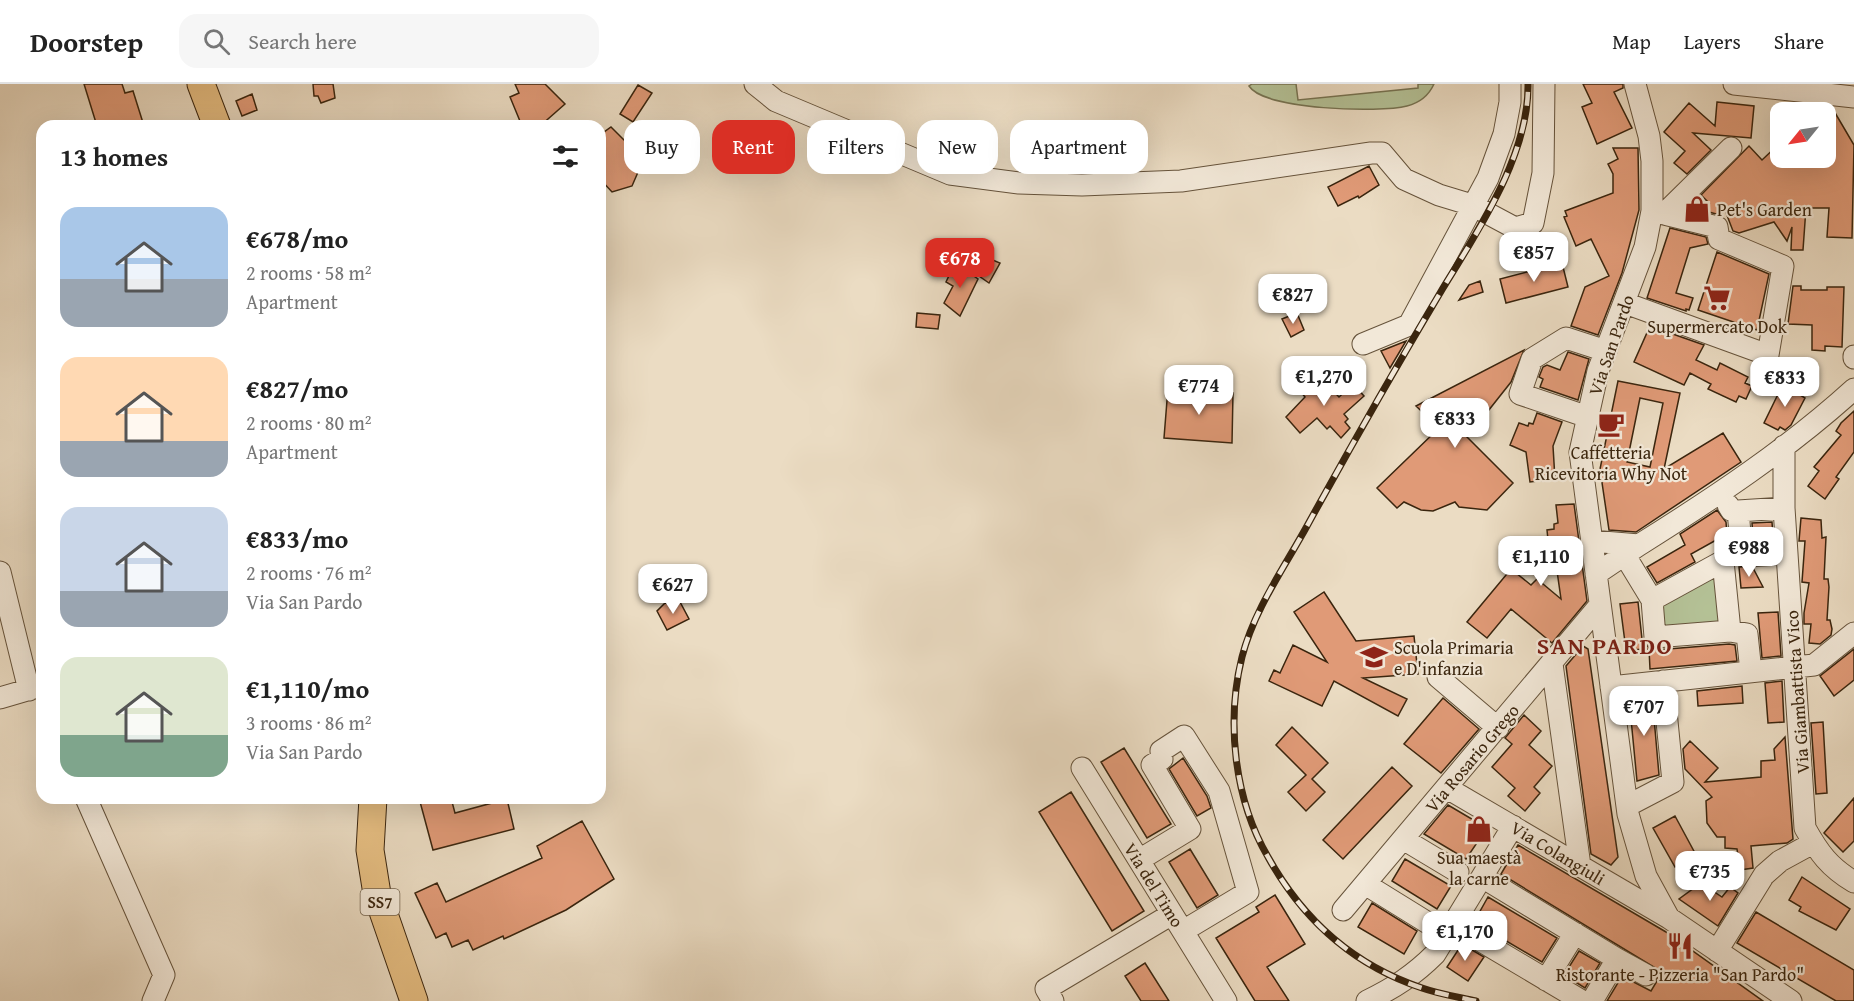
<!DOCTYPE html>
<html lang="en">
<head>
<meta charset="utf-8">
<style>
	body { margin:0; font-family:"Gentium Book Plus",serif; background:#f6f6f6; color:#222; height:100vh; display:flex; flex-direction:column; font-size:22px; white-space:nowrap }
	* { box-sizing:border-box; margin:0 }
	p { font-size:20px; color:#767676 }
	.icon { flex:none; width:33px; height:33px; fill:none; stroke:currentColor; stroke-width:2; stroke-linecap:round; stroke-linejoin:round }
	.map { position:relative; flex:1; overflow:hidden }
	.side { position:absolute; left:36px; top:36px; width:570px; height:684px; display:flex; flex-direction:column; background:#fff; border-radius:18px; box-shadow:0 6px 24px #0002 }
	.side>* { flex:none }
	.top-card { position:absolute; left:624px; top:36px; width:570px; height:54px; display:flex; gap:12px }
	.needle { width:39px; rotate:240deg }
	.buttons { position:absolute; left:1770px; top:18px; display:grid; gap:12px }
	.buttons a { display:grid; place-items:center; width:66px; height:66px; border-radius:12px; background:#fff; box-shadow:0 6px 24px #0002; font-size:30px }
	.price { position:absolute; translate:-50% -51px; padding:0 14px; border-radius:12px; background:#fff; color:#222; font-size:20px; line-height:39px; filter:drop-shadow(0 2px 3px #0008) }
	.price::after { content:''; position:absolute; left:50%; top:36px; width:18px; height:14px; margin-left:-9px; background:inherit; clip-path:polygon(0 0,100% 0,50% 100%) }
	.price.current { background:#d93025; color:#fff }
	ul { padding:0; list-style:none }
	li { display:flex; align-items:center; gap:18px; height:150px; padding:0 24px }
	li span { display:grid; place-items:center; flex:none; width:168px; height:120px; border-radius:18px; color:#555 }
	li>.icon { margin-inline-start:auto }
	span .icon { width:72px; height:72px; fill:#fffc; stroke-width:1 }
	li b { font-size:26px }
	h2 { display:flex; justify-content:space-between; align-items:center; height:72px; padding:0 24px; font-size:26px }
	.tag { padding:0 21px; border-radius:18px; background:#fff; box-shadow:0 6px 24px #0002; font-size:21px; line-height:54px }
	.tag.current { background:#d93025; color:#fff }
	header { display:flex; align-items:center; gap:36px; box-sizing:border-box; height:84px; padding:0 30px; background:#fff; border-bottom:2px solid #e0e0e0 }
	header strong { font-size:28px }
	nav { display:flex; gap:33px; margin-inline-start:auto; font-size:21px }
	.search { width:420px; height:54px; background:#f6f6f6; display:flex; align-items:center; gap:15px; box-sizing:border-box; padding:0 21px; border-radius:18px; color:#767676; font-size:22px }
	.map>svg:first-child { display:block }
</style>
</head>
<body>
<header>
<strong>Doorstep</strong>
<div class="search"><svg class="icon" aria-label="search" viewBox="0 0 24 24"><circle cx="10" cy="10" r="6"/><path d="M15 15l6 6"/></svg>Search here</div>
<nav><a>Map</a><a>Layers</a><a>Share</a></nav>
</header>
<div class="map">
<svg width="1854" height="917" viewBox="0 0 1854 917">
	<rect width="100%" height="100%" fill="#ebdcc3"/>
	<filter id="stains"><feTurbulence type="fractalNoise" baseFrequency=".00333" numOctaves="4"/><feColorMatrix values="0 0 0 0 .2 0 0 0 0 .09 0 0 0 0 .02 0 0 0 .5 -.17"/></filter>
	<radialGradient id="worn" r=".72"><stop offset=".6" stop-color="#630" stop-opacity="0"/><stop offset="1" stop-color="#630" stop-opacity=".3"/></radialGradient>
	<path fill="#b4c196" stroke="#777352" stroke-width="1.5" d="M 1252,0 L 1296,0 L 1298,16 L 1418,4 L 1418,0 L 1434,0 C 1429,11 1419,19 1407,22 C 1380,29 1264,26 1249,2 Z
		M 1716,486 L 1720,539 L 1661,546 L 1659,519 Z"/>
	<path fill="#e09a77" stroke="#3a250e" stroke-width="1.5" fill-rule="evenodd" d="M 84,0 L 122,0 L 125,9 L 133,7 L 144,42 L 97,42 Z
		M 313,0 L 333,0 L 335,14 L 321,19 L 318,12 L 314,12 Z
		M 515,0 L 545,0 L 565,20 L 540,42 L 522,42 L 510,13 L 519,9 Z
		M 1583,0 L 1623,0 L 1623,4 L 1614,8 L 1632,44 L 1597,60 L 1582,23 L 1592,19 Z
		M 638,1 L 652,9 L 633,38 L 620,30 Z
		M 252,10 L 257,26 L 242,32 L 236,17 Z
		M 1717,18 L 1754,22 L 1751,54 L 1693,49 L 1711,66 L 1687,90 L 1674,79 L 1685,67 L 1664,48 L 1689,19 L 1715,42 Z
		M 1826,26 L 1834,27 L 1854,61 L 1852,154 L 1827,153 L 1829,124 L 1806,124 L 1803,166 L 1791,166 L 1792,143 L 1787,157 L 1774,138 L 1739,149 L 1733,147 L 1723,121 L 1720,131 L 1694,124 L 1709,119 L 1701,111 L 1749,62 L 1762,76 L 1780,59 L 1780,74 L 1826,74 Z
		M 611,43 L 631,63 L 645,72 L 632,102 L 612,108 L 600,95 L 600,51 Z
		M 1613,64 L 1638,64 L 1639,126 L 1622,189 L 1598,251 L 1571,242 L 1585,203 L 1609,192 L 1591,155 L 1576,162 L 1564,133 L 1567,132 L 1565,127 L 1613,109 L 1613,90 L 1608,80 L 1618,75 Z
		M 1369,82 L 1379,101 L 1359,114 L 1358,112 L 1338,122 L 1328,103 Z
		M 1670,144 L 1706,153 L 1708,160 L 1690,164 L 1676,209 L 1693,214 L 1689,226 L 1686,225 L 1686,227 L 1647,214 Z
		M 1717,168 L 1769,190 L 1757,246 L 1698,226 Z
		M 988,174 L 1000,179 L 989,199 L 979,192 Z
		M 955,179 L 978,195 L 960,232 L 944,219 L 953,202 L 946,198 Z
		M 1562,179 L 1568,203 L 1506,219 L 1500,195 Z
		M 1480,197 L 1483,208 L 1459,216 L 1469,201 Z
		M 1793,202 L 1801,202 L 1801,206 L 1827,206 L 1827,203 L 1844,203 L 1842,263 L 1825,262 L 1825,267 L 1812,266 L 1812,241 L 1788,240 Z
		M 917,229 L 940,231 L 938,245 L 916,243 Z
		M 1297,229 L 1304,246 L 1291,253 L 1282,235 Z
		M 1650,242 L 1704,261 L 1696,276 L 1717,286 L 1720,279 L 1748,293 L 1745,299 L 1752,302 L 1746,315 L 1739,312 L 1736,318 L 1708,305 L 1711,300 L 1690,289 L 1684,301 L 1634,278 Z
		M 1406,257 L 1390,284 L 1381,267 Z
		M 1524,266 L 1511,298 L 1473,346 L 1451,337 L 1513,399 L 1487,426 L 1459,423 L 1455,418 L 1433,427 L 1421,426 L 1404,418 L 1397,424 L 1377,404 L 1439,344 L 1416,322 Z
		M 1568,268 L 1589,275 L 1578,316 L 1540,303 L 1543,295 L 1539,293 L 1543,283 L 1547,281 L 1560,286 Z
		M 1319,292 L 1339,313 L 1353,300 L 1364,312 L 1344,330 L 1348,335 L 1345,338 L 1350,344 L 1341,354 L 1330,342 L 1327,345 L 1317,334 L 1300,349 L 1286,333 L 1305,313 L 1301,308 Z
		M 1618,297 L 1680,309 L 1664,385 L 1723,349 L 1741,378 L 1636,448 L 1609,446 L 1600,385 ZM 1640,314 L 1663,319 L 1650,383 L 1627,378 Z
		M 1783,300 L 1798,306 L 1797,309 L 1805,314 L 1791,341 L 1785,346 L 1780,343 L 1778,346 L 1764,339 Z
		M 1168,304 L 1233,309 L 1232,359 L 1164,354 Z
		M 1854,327 L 1854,368 L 1836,393 L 1839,395 L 1825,415 L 1808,402 L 1819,387 L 1814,383 L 1841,351 L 1836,347 L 1841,339 Z
		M 1537,329 L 1562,338 L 1553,362 L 1555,395 L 1530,398 L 1526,368 L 1510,361 L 1519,339 L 1528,342 L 1529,339 L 1533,340 Z
		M 1574,420 L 1587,517 L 1552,559 L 1511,525 L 1487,554 L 1467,538 L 1511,485 L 1531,501 L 1537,495 L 1561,515 L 1554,466 L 1549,466 L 1547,446 L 1554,445 L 1554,440 L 1558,439 L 1556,421 Z
		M 1717,426 L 1726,438 L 1727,450 L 1691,470 L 1695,478 L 1657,499 L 1647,483 L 1685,461 L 1680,450 Z
		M 1801,434 L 1821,436 L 1822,454 L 1826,453 L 1824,495 L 1828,495 L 1829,503 L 1827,536 L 1830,536 L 1832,545 L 1831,551 L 1820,560 L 1809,559 L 1811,540 L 1804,540 L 1804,529 L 1809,499 L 1802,498 L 1805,457 L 1799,457 Z
		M 1772,438 L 1775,481 L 1755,482 L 1752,439 Z
		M 1752,482 L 1763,503 L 1741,504 L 1739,483 Z
		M 1324,508 L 1356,557 L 1414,552 L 1418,590 L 1363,594 L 1407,615 L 1398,632 L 1334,597 L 1322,622 L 1269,597 L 1274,586 L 1280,589 L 1293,561 L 1327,578 L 1294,528 Z
		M 679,516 L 689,535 L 667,546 L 657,527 L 665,519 L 670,520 Z
		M 1638,518 L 1642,555 L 1649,564 L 1656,566 L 1729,560 L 1735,561 L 1737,577 L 1650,585 L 1649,565 L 1626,566 L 1620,520 Z
		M 1778,528 L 1781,572 L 1762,574 L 1758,529 Z
		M 1583,562 L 1588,565 L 1618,773 L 1611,781 L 1591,770 L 1566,582 Z
		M 1854,565 L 1854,596 L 1834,612 L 1820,592 Z
		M 1782,597 L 1784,638 L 1768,639 L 1765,599 Z
		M 1742,602 L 1743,619 L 1698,622 L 1697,607 Z
		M 1652,611 L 1659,691 L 1637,697 L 1629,614 Z
		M 1443,614 L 1479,645 L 1441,689 L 1404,660 Z
		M 1524,631 L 1541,647 L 1529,661 L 1552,682 L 1534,703 L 1540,709 L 1525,727 L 1508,712 L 1515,704 L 1492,683 L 1512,660 L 1505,654 Z
		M 1823,638 L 1827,709 L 1816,710 L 1811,639 Z
		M 1292,643 L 1328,679 L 1312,695 L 1325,708 L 1306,727 L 1288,708 L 1306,691 L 1276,661 Z
		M 1785,653 L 1793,755 L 1787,759 L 1751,762 L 1753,784 L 1740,786 L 1737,765 L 1725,764 L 1725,753 L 1717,753 L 1707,739 L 1706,717 L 1712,713 L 1685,685 L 1683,665 L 1690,657 L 1718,684 L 1705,698 L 1761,693 L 1761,677 L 1775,676 L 1774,665 Z
		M 1124,664 L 1171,740 L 1147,754 L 1101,678 Z
		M 1183,674 L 1207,712 L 1211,724 L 1197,732 L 1169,685 Z
		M 1392,683 L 1412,702 L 1343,775 L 1323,756 Z
		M 1071,708 L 1144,827 L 1112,847 L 1039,728 Z
		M 419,714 L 451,714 L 455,729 L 507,715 L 514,745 L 433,766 Z
		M 1854,714 L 1854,757 L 1843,768 L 1824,749 Z
		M 1448,721 L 1487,744 L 1466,775 L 1424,750 Z
		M 1675,732 L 1696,771 L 1675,783 L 1653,744 Z
		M 582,737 L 614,795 L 566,826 L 504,855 L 503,852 L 473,866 L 468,856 L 452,863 L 446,849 L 436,854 L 415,809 L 437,799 L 446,818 L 542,774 L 537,762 Z
		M 1518,761 L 1666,848 L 1763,917 L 1607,917 L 1622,892 L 1651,907 L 1657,897 L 1657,885 L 1501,790 Z
		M 1190,765 L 1218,811 L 1197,824 L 1169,778 Z
		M 1405,775 L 1451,802 L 1437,825 L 1392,797 Z
		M 1802,793 L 1850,825 L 1836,846 L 1799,827 L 1801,823 L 1789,816 Z
		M 1701,799 L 1722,813 L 1730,803 L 1738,809 L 1718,842 L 1679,815 Z
		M 1275,811 L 1305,860 L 1267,883 L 1289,917 L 1255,917 L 1216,854 L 1259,828 L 1256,823 Z
		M 1488,813 L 1557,854 L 1542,878 L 1474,838 Z
		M 1372,819 L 1417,847 L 1404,870 L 1358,843 Z
		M 1756,828 L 1854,886 L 1854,917 L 1836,917 L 1737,859 Z
		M 1462,860 L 1484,873 L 1468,897 L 1447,883 Z
		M 1579,867 L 1600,879 L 1585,904 L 1564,891 Z
		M 1145,879 L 1169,917 L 1141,917 L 1125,892 Z"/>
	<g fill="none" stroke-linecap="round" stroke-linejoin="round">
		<defs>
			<path id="minor" d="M 755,0 L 776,17 L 950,90 L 1019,99 L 1082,101 L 1181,97 L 1371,69 L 1382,69 L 1404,95 L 1439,111 L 1472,121 L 1515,144 L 1533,139 L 1543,89 L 1544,0
				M 1635,0 L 1649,52 L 1652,77 L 1652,127 L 1645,163 L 1598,287 L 1580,368 L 1628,730 L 1646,792 L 1669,834
				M 1734,0 L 1854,13
				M 1664,130 L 1731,64
				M 1625,219 L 1768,271 L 1783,182 L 1719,155 L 1717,143 L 1652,127
				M 1363,260 L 1409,241 L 1488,94 L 1504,50 L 1510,18 L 1510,0
				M 1854,272 L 1854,274
				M 1588,333 L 1520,310 L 1532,275 L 1566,254 L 1606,267
				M 1784,362 L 1784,424 L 1805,744 C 1819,769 1829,783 1854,798
				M 1728,421 L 1731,426 L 1738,427 L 1784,424
				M 1738,427 L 1741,460 L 1723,477 L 1730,547 L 1747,550 L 1751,588
				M 1591,457 L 1639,461 L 1596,490
				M 1639,461 C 1714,414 1788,365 1854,305
				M 1624,470 L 1652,516 L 1655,553 L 1730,547
				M 0,488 L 29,606
				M 1652,516 L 1723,477
				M 1552,580 L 1580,782
				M 1438,593 L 1498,644
				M 1611,603 L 1814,581 L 1854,549
				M 0,614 L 41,602
				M 1082,684 L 1226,917
				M 1447,704 L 1669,834 L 1791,917
				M 86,714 L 164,891 L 153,917
				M 1627,722 L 1673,698 L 1663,597
				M 1403,755 L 1458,788
				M 1139,776 L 1190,745 L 1152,681 L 1162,675 L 1161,667 L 1184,652 L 1219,707 L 1248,808 L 1183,847
				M 1482,793 L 1617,875 L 1592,917
				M 1365,800 L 1428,839
				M 1343,826 L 1600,521
				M 1454,841 L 1582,917
				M 1717,867 L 1764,791 L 1780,777 L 1813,759
				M 1617,875 L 1646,891
				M 1546,896 L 1575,849
				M 1053,917 L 1046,905 L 1172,830
				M 1367,917 C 1394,904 1414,891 1435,870 L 1513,742"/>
			<path id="major" d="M 201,0 L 217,42
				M 373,714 L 370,766 L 377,810 L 414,917"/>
		</defs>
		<use href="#minor" stroke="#66533b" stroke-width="23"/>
		<use href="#major" stroke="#3a250e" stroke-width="29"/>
		<use href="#minor" stroke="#f2e8d8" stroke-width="21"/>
		<use href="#major" stroke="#e6be82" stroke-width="27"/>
		<defs>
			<path id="rail" d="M 1476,917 C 1458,913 1439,910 1422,904 C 1353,881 1303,836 1268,773 C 1234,715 1226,637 1242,573 C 1254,526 1284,484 1307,442 C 1351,362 1396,283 1443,204 C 1479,145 1529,71 1528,0"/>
		</defs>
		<use href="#rail" stroke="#3a250e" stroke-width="7"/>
		<use href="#rail" stroke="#f2e8d8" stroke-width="4.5" stroke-dasharray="14" stroke-linecap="butt"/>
	</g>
	<defs>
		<symbol id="shop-bare" viewBox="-9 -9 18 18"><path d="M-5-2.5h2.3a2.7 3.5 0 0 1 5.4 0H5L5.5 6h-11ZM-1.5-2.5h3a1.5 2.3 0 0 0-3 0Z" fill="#8f2418" stroke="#f2e8d8" stroke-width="2.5" paint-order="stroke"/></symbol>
		<symbol id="supermarket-bare" viewBox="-9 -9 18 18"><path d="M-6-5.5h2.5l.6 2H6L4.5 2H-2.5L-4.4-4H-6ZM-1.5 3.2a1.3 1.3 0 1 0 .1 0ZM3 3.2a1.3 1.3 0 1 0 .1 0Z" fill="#8f2418" stroke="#f2e8d8" stroke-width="2.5" paint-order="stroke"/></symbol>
		<symbol id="cafe-bare" viewBox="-9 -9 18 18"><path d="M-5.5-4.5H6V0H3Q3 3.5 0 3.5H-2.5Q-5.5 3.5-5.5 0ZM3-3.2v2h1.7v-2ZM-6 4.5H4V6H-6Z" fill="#8f2418" stroke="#f2e8d8" stroke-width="2.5" paint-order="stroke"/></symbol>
		<symbol id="school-bare" viewBox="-9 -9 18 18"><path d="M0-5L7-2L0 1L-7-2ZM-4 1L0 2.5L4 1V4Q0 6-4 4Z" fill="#8f2418" stroke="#f2e8d8" stroke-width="2.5" paint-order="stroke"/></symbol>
		<symbol id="restaurant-bare" viewBox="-9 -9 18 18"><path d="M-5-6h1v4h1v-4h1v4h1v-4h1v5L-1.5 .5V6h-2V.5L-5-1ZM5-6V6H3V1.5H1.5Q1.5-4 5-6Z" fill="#8f2418" stroke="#f2e8d8" stroke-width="2.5" paint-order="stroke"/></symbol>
	</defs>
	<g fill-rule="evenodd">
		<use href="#shop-bare" x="1678" y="106" width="38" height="38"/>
		<use href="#supermarket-bare" x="1698" y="195" width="38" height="38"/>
		<use href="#cafe-bare" x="1592" y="321" width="38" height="38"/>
		<use href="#school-bare" x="1355" y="554" width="38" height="38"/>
		<use href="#shop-bare" x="1460" y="726" width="38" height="38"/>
		<use href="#restaurant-bare" x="1661" y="843" width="38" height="38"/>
	</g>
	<g text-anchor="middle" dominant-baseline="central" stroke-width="4.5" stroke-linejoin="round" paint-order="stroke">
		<rect fill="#f2e8d8" stroke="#71604b" stroke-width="1.5" x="360.5" y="805" width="39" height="26" rx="4.5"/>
		<g font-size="16" font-weight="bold" fill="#3a250e">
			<text x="380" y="818">SS7</text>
		</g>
		<g font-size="18" fill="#3a250e" stroke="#f2e8d8">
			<text x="1717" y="125" text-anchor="start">Pet's Garden</text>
			<text x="1717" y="242">Supermercato Dok</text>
			<text x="1611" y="368">Caffetteria<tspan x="1611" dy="21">Ricevitoria Why Not</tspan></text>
			<text x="1394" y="563" text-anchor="start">Scuola Primaria<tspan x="1394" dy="21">e D'infanzia</tspan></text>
			<text x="1479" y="773">Sua maestà<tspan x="1479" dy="21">la carne</tspan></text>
			<text x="1680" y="890">Ristorante - Pizzeria "San Pardo"</text>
		</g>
		<g font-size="18" fill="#3a250e" stroke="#f2e8d8">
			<text transform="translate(1611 261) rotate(-71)">Via San Pardo</text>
			<text transform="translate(1797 608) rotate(-94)">Via Giambattista Vico</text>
			<text transform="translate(1472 674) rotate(-50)">Via Rosario Grego</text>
			<text transform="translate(1558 769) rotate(31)">Via Colangiuli</text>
			<text transform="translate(1154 801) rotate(58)">Via del Timo</text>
		</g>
		<g font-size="24" font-weight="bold" letter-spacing="1.5" fill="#7a1f14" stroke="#f2e8d8">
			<text x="1605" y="561">SAN PARDO</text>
		</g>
	</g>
	<rect width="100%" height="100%" filter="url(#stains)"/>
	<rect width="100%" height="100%" fill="url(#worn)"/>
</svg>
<div class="buttons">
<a><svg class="needle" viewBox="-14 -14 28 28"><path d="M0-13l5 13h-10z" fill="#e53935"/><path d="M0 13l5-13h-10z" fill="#767676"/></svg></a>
</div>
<b class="price" style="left:1534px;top:199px">€857</b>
<b class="price current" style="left:960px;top:205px">€678</b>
<b class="price" style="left:1293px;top:241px">€827</b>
<b class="price" style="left:1324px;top:323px">€1,270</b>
<b class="price" style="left:1785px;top:324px">€833</b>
<b class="price" style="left:1199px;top:332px">€774</b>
<b class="price" style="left:1455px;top:365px">€833</b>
<b class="price" style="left:1749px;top:494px">€988</b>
<b class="price" style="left:1541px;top:503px">€1,110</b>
<b class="price" style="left:673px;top:531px">€627</b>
<b class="price" style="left:1644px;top:653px">€707</b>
<b class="price" style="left:1710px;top:818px">€735</b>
<b class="price" style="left:1465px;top:878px">€1,170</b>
<div class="top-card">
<a class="tag">Buy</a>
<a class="tag current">Rent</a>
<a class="tag">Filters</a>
<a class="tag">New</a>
<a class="tag">Apartment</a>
</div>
<section class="side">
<h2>13 homes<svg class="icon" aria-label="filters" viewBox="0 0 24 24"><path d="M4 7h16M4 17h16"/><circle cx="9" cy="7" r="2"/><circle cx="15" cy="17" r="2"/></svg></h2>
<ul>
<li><span style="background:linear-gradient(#a9c7e8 60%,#9aa5b1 0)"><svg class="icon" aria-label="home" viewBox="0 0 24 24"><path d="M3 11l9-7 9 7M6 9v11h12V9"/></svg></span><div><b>€678/mo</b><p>2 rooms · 58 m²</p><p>Apartment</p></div></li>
<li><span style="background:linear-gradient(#ffd9b3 70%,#9aa5b1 0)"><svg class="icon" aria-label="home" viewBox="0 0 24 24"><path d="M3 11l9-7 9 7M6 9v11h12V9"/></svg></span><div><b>€827/mo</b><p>2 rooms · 80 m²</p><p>Apartment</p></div></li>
<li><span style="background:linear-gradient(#c9d6e8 70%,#9aa5b1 0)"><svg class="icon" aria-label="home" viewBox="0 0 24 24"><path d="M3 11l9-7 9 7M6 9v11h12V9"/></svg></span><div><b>€833/mo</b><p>2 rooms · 76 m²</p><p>Via San Pardo</p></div></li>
<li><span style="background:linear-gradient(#dfe7d0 65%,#7fa58c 0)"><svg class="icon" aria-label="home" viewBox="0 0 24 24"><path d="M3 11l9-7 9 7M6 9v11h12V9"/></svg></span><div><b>€1,110/mo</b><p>3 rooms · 86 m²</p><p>Via San Pardo</p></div></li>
</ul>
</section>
</div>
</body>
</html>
